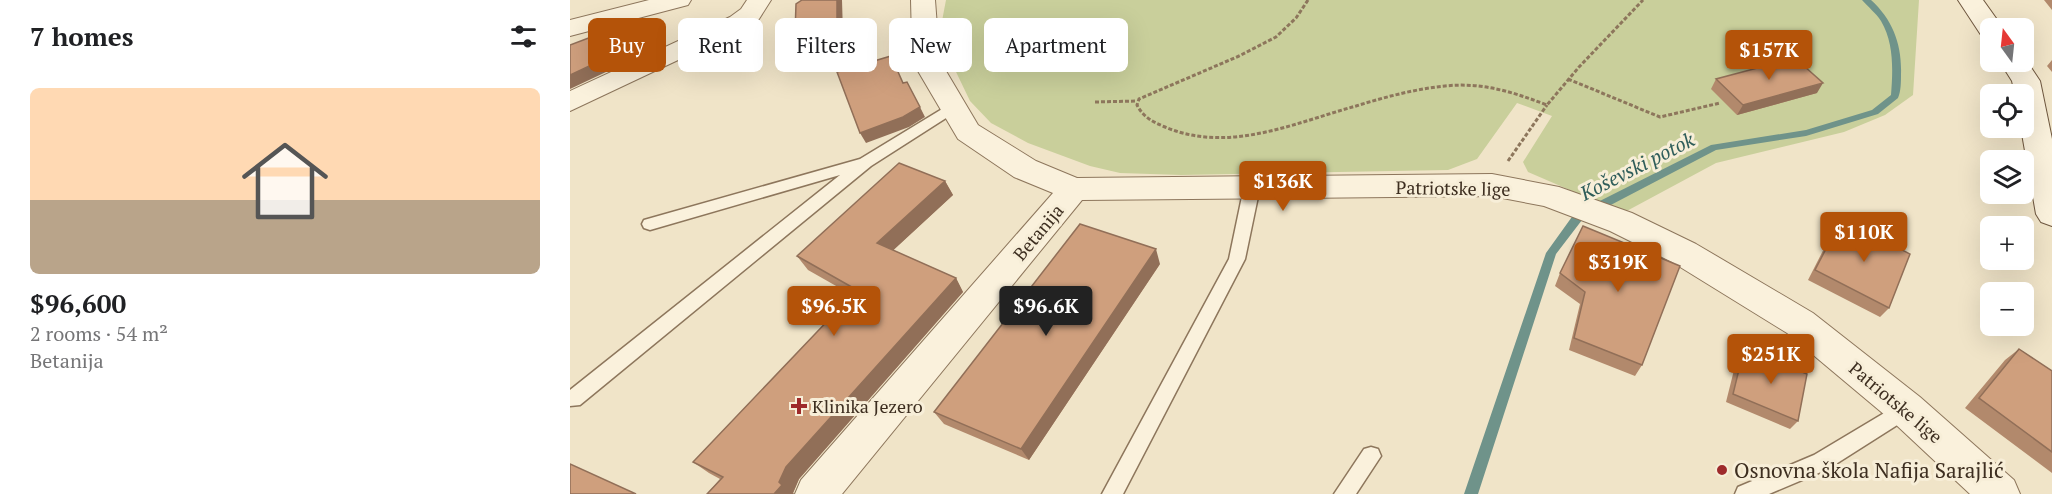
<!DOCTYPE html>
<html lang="en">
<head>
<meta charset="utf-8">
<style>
	body { margin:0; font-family:"PT Serif",serif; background:#f2f2f2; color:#202124; height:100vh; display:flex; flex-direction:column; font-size:22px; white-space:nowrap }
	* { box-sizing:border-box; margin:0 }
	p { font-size:20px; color:#757577 }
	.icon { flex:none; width:33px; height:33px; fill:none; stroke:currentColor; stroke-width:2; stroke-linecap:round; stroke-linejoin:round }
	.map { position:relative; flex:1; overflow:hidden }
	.details { display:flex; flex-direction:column; background:#fff; width:570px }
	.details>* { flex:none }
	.top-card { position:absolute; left:18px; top:18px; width:570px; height:54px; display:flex; gap:12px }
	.needle { width:39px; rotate:345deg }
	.tools { position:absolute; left:1410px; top:18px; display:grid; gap:12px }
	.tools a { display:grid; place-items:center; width:54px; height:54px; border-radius:9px; background:#fff; box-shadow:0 6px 24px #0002; font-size:30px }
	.price { position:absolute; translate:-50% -51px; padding:0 14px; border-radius:6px; background:#b45309; color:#fff; font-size:20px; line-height:39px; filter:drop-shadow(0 2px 3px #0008) }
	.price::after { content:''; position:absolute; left:50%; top:36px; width:18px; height:14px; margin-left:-9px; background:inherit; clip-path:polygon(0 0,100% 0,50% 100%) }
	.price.active { background:#222; color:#fff }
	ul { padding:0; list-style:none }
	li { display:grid; align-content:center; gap:12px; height:318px; padding:0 30px }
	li+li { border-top:2px solid #e0e0e0 }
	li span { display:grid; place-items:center; height:186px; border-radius:9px; color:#555 }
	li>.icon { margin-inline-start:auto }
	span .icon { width:108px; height:108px; fill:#fffc; stroke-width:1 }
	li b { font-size:26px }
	h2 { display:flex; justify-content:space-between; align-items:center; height:72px; padding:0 30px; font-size:26px }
	.tag { padding:0 21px; border-radius:9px; background:#fff; box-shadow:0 6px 24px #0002; font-size:21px; line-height:54px }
	.tag.active { background:#b45309; color:#fff }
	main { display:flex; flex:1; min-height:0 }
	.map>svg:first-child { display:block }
</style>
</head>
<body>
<main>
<section class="details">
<h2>7 homes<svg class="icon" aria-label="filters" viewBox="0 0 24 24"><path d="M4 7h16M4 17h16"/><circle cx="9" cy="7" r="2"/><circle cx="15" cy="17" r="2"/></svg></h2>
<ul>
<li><span style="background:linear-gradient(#ffd9b3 60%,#b9a48a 0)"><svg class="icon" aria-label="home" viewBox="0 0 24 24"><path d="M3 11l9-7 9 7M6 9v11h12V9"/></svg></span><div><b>$96,600</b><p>2 rooms · 54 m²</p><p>Betanija</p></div></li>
</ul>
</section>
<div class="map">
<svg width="1482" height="494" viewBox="0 0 1482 494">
	<rect width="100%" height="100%" fill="#f0e4c8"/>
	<path fill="#c9cf9b" d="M 376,0 L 1349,0 L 1343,95 L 1315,115 L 1274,132 L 1146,163 L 1053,213 L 958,172 L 953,162 L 982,116 L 947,103 L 907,159 L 878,170 L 611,175 L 550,173 L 520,166 L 458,143 L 421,123 L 400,101 L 376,51 L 372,21 Z"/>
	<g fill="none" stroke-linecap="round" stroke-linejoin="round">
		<path fill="#6f938a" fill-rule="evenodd" d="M 1292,0 L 1301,0 C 1323,20 1332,45 1331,74 C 1331,82 1331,91 1328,98 L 1308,114 L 1236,136 L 1146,150 L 1012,220 L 986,254 L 908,494 L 894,494 L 976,253 L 1004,214 L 1141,145 L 1236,130 L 1302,110 L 1321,95 C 1323,70 1324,43 1311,21 C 1306,13 1298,7 1292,0 Z"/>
		<defs>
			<path id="lane" d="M 382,103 L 389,108 L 387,111 L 301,166 L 10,405 L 0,406 L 0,390 L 270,175 L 80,230 L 74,228 L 72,224 L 74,220 L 290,159 Z
				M 682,181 L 687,183 L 690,187 L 675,259 L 553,494 L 532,494 L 659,259 L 674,187 L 677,183 Z
				M 1336,400 L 1343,403 L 1346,409 L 1343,415 L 1258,469 L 1199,494 L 1165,494 L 1168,487 L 1244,455 Z
				M 801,447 L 808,449 L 811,456 L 786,494 L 764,494 L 794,449 Z"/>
			<path id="street" d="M 79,0 L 121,0 L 118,5 L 0,36 L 0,20 Z
				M 177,0 L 201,0 L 189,19 L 178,27 L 0,111 L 0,91 L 160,17 L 171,9 Z
				M 341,0 L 365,0 L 368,40 L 376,71 L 408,125 L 466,161 L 507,178 L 922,174 L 989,187 L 1062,213 L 1126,244 L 1243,313 L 1350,397 L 1444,480 L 1450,494 L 1400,494 L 1322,421 L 1217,333 L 1102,262 L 1040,231 L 974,206 L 922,196 L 512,200 L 272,494 L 225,494 L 231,480 L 483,193 L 444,177 L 388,139 L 348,71 L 342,40 Z"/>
			<path id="secondary" d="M 1388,0 L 1413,0 L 1433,28 L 1420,28 L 1420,37 L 1411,35 Z
				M 1454,57 L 1470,81 L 1482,139 L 1482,226 L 1471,222 L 1466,214 L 1451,128 L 1454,128 L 1454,94 L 1445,94 L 1442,81 L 1430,62 L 1454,62 Z"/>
		</defs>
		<use href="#lane" stroke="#8d765c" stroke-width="3"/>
		<use href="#street" stroke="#8d765c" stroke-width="2"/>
		<use href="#secondary" stroke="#6f573f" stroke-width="2"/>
		<path stroke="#8d765c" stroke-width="3" stroke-dasharray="4 2" stroke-linecap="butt" d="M 738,0 L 726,18 L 706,37 L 669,56 L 569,99 L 567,105 C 573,117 583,122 595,127 C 659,154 724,123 786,106 C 815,97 845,89 875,86 C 912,82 943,92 977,105 L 1009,67 L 1073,0
			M 998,79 L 1090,117 L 1150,103
			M 525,102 L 567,101
			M 938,161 L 977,105"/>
		<use href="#lane" fill="#faf1dc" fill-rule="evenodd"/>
		<use href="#street" fill="#faf1dc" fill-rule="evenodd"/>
		<use href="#secondary" fill="#faf1dc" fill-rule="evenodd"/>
	</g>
	<path fill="#b2896c" d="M 1474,0 L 1482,0 L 1482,10 Z
		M 1482,60 L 1482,72 L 1477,66 Z
		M 1146,79 L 1247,93 L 1167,115 L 1141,89 Z
		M 375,181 L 383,195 L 323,250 L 386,278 L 393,292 L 229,479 L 223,493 L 224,494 L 137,494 L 150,479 L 139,473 L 123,462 L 282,295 L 238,270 L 227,256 Z
		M 1272,218 L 1319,308 L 1310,317 L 1238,280 L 1265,227 Z
		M 1013,226 L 1072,365 L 1065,376 L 999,350 L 1010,304 L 985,286 L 990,273 Z
		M 590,264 L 459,460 L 374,424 L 364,412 Z
		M 1174,349 L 1228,421 L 1220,429 L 1156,402 L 1167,358 Z
		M 1449,349 L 1482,371 L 1482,473 L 1395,408 L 1435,360 Z"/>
	<path fill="#916f58" d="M 267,0 L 272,0 L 273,34 L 230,42 L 225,33 Z
		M 37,31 L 45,41 L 55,63 L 0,89 L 0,75 Z
		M 1253,83 L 1247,93 L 1167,115 L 1173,105 Z
		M 350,107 L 355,117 L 339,127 L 296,143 L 290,133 Z
		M 375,181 L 383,195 L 316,257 L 307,243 Z
		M 586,249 L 590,264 L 459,460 L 451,449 Z
		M 386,278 L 393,292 L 229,479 L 223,493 L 224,494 L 204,494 L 216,467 Z"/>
	<path fill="#cf9f7d" stroke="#916f58" stroke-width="1.5" d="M 232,0 L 267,0 L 267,24 L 225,33 L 226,4 Z
		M 37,31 L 47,53 L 0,75 L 0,45 Z
		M 321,56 L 333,83 L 337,82 L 350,107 L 333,117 L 290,133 L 267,72 Z
		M 1225,58 L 1253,83 L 1173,105 L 1146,79 Z
		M 329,163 L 375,181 L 307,243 L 386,278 L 216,467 L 209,482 L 212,485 L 204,494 L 137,494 L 153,477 L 123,462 L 287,290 L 227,256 Z
		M 1272,218 L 1340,254 L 1319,308 L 1245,270 Z
		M 510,224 L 586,249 L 451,449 L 364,412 Z
		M 1013,226 L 1110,266 L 1072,365 L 1004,338 L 1015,292 L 990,273 Z
		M 1174,349 L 1237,374 L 1228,421 L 1163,394 Z
		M 1449,349 L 1482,371 L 1482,452 L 1409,398 Z
		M 0,464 L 66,494 L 0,494 Z"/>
	<g fill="#9e2a2b" stroke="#f7eed8" stroke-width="2">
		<path d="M226 397h6v6h6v6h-6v6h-6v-6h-6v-6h6z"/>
		<circle cx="1152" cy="470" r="6"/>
	</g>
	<g text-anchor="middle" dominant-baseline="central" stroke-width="6" stroke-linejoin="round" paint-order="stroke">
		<g font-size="18" fill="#3d2e20" stroke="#f7eed8">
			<text transform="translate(883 188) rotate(1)">Patriotske lige</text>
			<text transform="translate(468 232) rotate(-50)">Betanija</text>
			<text transform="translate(1326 402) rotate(40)">Patriotske lige</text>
		</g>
		<g font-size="18" fill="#3d2e20" stroke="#f7eed8" text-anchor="start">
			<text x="242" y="406">Klinika Jezero</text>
		</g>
		<g font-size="20" font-style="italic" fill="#2f5d5a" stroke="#f7eed8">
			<text transform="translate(1067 166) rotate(-27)">Koševski potok</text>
		</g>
		<g font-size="21" fill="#3d2e20" stroke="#f7eed8" text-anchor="start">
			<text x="1164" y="470">Osnovna škola Nafija Sarajlić</text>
		</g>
	</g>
</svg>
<div class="tools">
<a><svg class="needle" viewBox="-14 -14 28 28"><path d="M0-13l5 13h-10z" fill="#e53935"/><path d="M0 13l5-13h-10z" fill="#757577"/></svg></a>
<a><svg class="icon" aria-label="locate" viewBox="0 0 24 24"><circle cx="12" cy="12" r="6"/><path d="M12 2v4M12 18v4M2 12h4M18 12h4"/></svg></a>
<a><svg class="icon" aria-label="layers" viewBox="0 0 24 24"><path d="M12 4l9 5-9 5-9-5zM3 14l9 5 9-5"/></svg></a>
<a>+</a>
<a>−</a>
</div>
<b class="price" style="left:1199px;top:81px">$157K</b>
<b class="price" style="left:713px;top:212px">$136K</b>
<b class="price" style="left:1294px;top:263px">$110K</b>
<b class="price" style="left:1048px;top:293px">$319K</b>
<b class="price" style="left:264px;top:337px">$96.5K</b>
<b class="price active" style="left:476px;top:337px">$96.6K</b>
<b class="price" style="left:1201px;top:385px">$251K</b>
<div class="top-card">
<a class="tag active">Buy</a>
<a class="tag">Rent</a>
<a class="tag">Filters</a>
<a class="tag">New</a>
<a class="tag">Apartment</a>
</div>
</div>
</main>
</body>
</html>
